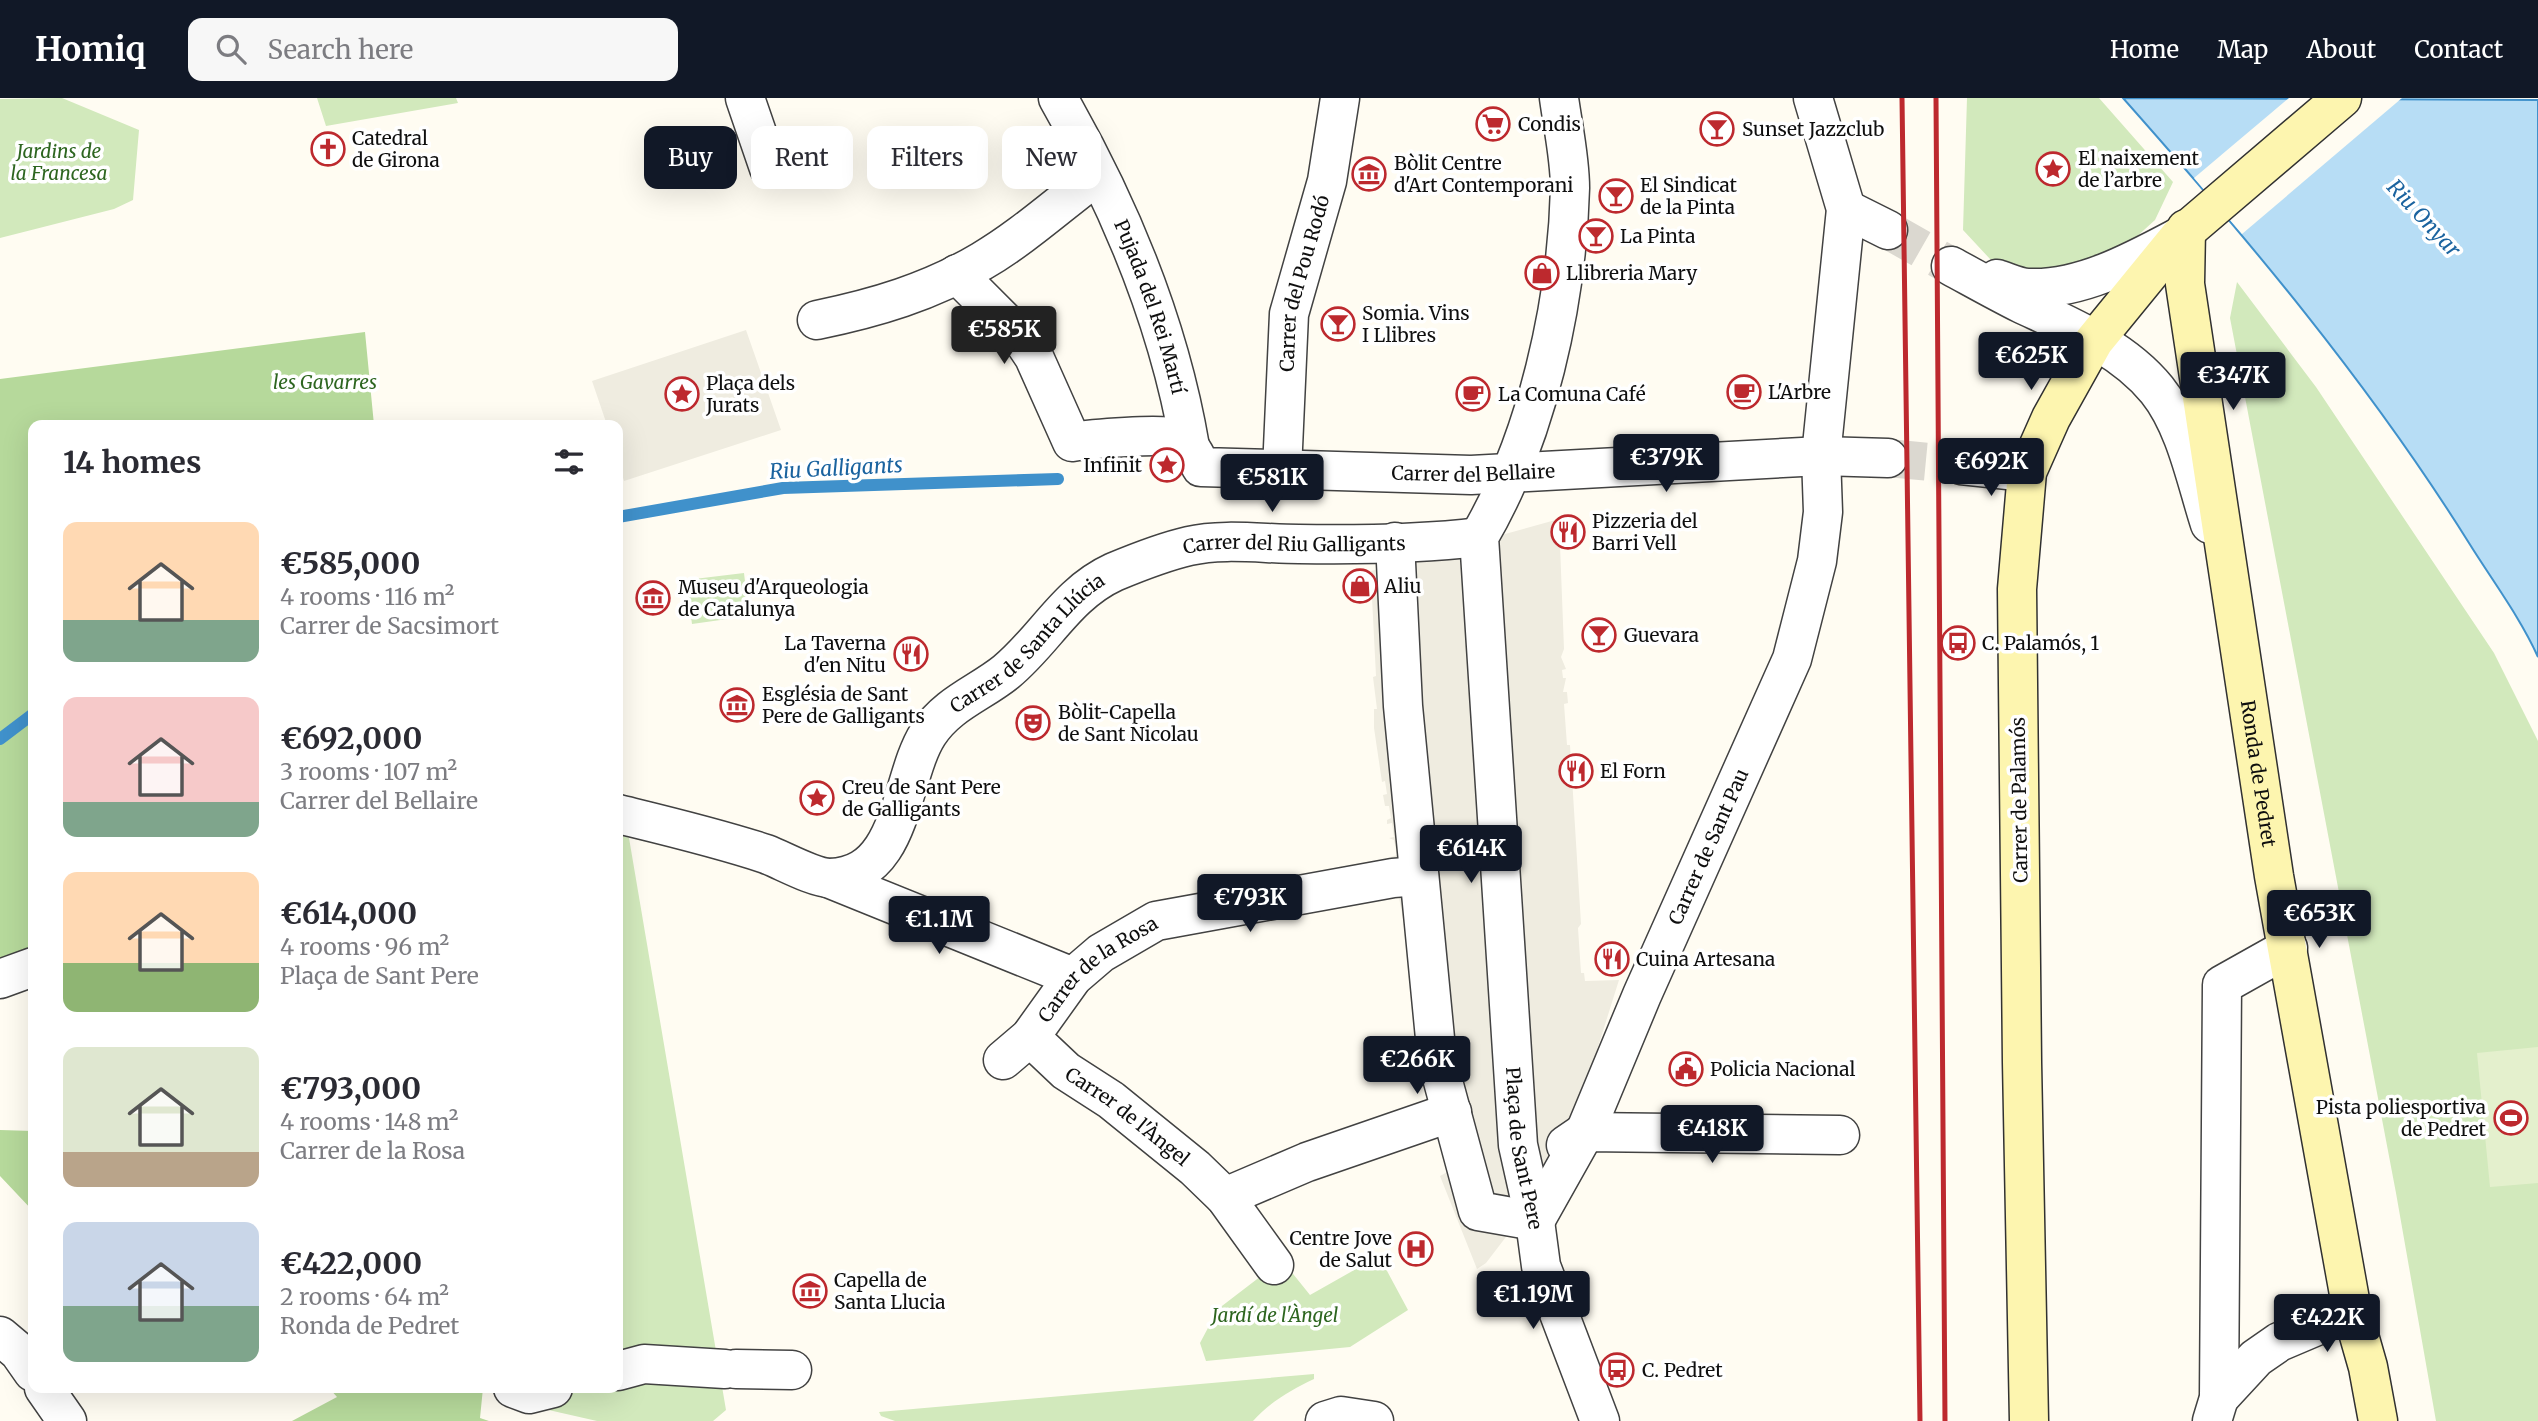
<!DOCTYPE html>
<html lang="en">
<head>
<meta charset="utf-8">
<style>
	body { margin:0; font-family:Merriweather,serif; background:#f7f7f7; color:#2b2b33; height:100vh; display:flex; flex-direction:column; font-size:26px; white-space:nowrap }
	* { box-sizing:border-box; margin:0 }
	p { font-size:23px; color:#7c7c81 }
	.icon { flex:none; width:38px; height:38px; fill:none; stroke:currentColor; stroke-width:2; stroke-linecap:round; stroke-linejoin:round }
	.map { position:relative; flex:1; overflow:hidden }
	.side { position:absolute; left:28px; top:322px; width:595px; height:973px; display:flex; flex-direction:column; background:#fff; border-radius:14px; box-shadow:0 7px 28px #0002 }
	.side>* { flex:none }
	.guide { position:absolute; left:644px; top:28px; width:665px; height:63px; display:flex; gap:14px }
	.price { position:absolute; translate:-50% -60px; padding:0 16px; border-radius:7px; background:#111827; color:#fff; font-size:23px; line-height:46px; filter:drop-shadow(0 2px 4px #0008) }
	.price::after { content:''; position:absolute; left:50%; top:42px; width:21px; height:16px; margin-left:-10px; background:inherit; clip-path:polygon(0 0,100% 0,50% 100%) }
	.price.selected { background:#222; color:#fff }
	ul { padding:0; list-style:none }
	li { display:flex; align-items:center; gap:21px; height:175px; padding:0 35px }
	li span { display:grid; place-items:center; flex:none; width:196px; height:140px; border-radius:14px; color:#555 }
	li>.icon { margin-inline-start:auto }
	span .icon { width:84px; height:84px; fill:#fffc; stroke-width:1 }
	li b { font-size:30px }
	h2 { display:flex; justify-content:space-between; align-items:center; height:84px; padding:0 35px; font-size:30px }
	.pill { padding:0 24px; border-radius:14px; background:#fff; box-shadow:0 7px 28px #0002; font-size:24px; line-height:63px }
	.pill.selected { background:#111827; color:#fff }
	header { display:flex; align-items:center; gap:42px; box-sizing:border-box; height:98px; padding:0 35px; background:#111827; color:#fff }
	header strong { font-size:33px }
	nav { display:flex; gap:38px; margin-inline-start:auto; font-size:24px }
	.search { width:490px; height:63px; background:#f7f7f7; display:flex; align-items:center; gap:18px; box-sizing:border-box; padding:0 24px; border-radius:14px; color:#7c7c81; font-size:26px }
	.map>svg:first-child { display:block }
</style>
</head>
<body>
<header>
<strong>Homiq</strong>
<div class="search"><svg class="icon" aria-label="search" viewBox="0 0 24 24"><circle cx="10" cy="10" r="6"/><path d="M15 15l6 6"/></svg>Search here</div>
<nav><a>Home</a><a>Map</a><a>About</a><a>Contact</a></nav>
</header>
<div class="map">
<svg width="2538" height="1323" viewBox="0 0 2538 1323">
	<rect width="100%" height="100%" fill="#fffcf2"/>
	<path fill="#d2e9bc" d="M 62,0 L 139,32 L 133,102 L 114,111 L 0,140 L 0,1 Z
		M 317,0 L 456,0 L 458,5 L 326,28 Z
		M 1967,0 L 2099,0 L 2173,84 L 2155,122 L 2123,151 L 2079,167 L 2032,172 L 1990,161 L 1963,132 Z
		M 2237,184 L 2316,289 L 2494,555 L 2538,643 L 2538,1323 L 2436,1323 L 2396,1095 L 2230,220 Z
		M 744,475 L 749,518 L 692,526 L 686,482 Z
		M 618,736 L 629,740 L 726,1312 L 713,1323 L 597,1323 L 509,1303 L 509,1290 L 618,1290 Z
		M 1273,1151 L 1310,1197 L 1379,1158 L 1408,1212 L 1350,1249 L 1206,1263 L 1200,1245 L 1218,1211 L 1265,1175 Z
		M 1314,1276 L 1314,1281 C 1291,1292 1270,1304 1253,1323 L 895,1323 L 881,1318 L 879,1314 Z"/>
	<path fill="#b6d99b" d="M 365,234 L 374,327 L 33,327 L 33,853 L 0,860 L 0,281 Z
		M 0,1032 L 33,1033 L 33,1113 L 0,1078 Z
		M 329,1290 L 483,1290 L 480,1320 L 489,1323 L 292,1323 L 337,1299 Z"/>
	<path fill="#e4f0cd" d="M 2538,949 L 2538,1085 L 2490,1089 L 2477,955 Z"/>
	<path fill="#efece0" d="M 746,232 L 781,332 L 624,383 L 618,363 L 618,327 L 607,327 L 592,283 Z
		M 1559,421 L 1564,551 L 1561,559 L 1566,571 L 1562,572 L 1563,580 L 1566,580 L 1563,594 L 1567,594 L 1568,605 L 1564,606 L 1567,647 L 1570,647 L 1581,826 L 1578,830 L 1581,875 L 1584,875 L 1585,883 L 1619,882 L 1575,1022 L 1541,1093 L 1486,1165 L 1477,1171 L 1440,1078 L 1451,1072 L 1392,763 L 1391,759 L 1397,757 L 1394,742 L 1389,740 L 1394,739 L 1392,725 L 1387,726 L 1387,722 L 1391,720 L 1389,708 L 1385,708 L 1383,697 L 1387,696 L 1385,683 L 1382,684 L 1374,630 L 1374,611 L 1377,611 L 1373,579 L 1376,578 L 1372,500 L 1375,499 L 1371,473 Z"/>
	<path fill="#b7ddf5" stroke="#4091cb" stroke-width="2" d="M 2123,0 L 2538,2 L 2538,559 C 2520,519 2492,482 2469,445 C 2369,285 2248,141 2123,0 Z"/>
	<path fill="#fffcf2" d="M 2289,0 L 2402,0 L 2242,136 L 2194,80 Z"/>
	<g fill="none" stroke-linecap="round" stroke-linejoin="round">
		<path stroke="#4091cb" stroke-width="12" d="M 618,419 L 783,390 L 1058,381
			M 0,641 L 33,616"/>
		<path stroke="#dbd8d0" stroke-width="38" stroke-dasharray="38 19" stroke-linecap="butt" d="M 1888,132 L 1951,168
			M 1888,360 L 1961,367"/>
		<defs>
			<g id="street">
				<path d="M 745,0 L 769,70"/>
				<path id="s1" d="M 1058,0 C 1120,108 1169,225 1190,349"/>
				<path id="s2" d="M 1559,0 C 1563,29 1570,61 1570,90 C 1567,205 1537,340 1479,439 L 1518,1047 L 1535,1123 L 1541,1168 L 1600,1323"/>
				<path d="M 1846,111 L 1888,132"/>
				<path d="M 1951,168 C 1975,181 1998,194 2022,206 C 2069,228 2123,250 2157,292 C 2186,328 2196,383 2210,426"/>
				<path id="s3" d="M 957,176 L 1022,241 L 1034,259 L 1072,344 C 1090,341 1162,335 1177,340 C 1191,346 1195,357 1201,369 L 1471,377 L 1821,358 L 1888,360"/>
				<path d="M 1997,181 C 2007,184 2019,190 2029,190 C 2081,192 2134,163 2179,139"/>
				<path d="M 817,222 C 875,210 930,194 982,163 C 1023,139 1060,105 1098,77"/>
				<path d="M 1961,367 L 2027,374"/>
				<path id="s4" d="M 1282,372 L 1289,216 L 1327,83 L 1340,0"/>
				<path d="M 1395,444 L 1403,608 L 1437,961 L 1478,1113 L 1535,1123"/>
				<path id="s5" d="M 618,716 C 667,728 718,740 766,756 C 782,762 814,780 830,780 C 904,778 899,681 928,636 C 947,606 980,595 1006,574 C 1045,542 1066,496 1114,474 C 1138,464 1163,454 1189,448 C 1223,440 1264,446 1299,446 C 1359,447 1420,446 1479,439"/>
				<path d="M 828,780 L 1073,879"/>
				<path d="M 0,881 L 33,869"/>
				<path id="s6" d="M 1030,939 L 1066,973 L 1111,1002 L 1195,1070 L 1225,1099 L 1274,1167"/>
				<path id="s7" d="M 1003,962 L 1030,939 L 1073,879 L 1101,855 L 1156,823 L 1393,780 L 1419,778"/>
				<path d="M 1566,1047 L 1585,1034 L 1840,1037"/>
				<path d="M 1225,1099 L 1307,1064 L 1452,1014"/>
				<path id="s8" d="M 1535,1123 L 1585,1034 L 1642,897 L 1792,561 L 1817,463 L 1823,414 L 1821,358 L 1846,111 L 1813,0"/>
				<path d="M 0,1238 L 19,1254 L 33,1274"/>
				<path d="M 736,1271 L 792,1272"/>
				<path d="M 618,1273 L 644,1266 L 725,1271"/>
				<path d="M 44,1290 L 67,1323"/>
				<path d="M 513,1290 L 529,1296 L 553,1290"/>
				<path d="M 2219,1300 L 2256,1260 L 2279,1244 L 2352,1213"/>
				<path d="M 1325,1323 L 1341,1318 L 1374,1323"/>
				<path d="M 2212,1323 L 2219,1300 L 2222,887 L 2288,850"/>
			</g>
			<g id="secondary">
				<path id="s9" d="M 2186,131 L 2185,186 L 2274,778 L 2352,1213 L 2368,1269 L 2378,1323"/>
				<path d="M 2029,1323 L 2022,964 L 2017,491 L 2027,374 L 2051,320 L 2094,243 L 2179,139 L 2342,0"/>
			</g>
		</defs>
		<use href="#street" stroke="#424242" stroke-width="41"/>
		<use href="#secondary" stroke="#313131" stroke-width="41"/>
		<use href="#street" stroke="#fff" stroke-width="38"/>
		<use href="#secondary" stroke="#fdf5af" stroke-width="38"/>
		<path stroke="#bd292e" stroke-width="5" d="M 1902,0 L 1920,1323
			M 1936,0 L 1945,1323"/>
	</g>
	<defs>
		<symbol id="supermarket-ring" viewBox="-11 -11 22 22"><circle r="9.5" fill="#fff" stroke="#bd292e" stroke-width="1.5"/><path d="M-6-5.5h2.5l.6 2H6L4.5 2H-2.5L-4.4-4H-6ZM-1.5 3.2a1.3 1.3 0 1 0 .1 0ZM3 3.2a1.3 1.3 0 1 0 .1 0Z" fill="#bd292e"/></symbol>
		<symbol id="bar-ring" viewBox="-11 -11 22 22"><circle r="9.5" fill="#fff" stroke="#bd292e" stroke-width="1.5"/><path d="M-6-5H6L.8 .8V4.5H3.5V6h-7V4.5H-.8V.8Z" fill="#bd292e"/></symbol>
		<symbol id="church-ring" viewBox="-11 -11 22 22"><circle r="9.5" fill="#fff" stroke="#bd292e" stroke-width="1.5"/><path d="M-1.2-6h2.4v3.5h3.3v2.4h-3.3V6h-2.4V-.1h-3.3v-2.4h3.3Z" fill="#bd292e"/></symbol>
		<symbol id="sight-ring" viewBox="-11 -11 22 22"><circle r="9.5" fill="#fff" stroke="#bd292e" stroke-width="1.5"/><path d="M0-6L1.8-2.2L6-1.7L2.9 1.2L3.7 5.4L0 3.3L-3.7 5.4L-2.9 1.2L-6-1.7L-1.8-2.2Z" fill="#bd292e"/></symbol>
		<symbol id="museum-ring" viewBox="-11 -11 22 22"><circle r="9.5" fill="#fff" stroke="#bd292e" stroke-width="1.5"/><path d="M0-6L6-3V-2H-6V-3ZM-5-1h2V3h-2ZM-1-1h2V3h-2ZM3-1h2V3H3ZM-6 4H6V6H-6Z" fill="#bd292e"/></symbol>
		<symbol id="shop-ring" viewBox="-11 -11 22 22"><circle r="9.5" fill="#fff" stroke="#bd292e" stroke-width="1.5"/><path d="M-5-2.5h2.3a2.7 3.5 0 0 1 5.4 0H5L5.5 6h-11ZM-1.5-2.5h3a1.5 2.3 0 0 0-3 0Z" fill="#bd292e"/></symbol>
		<symbol id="cafe-ring" viewBox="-11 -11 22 22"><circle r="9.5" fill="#fff" stroke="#bd292e" stroke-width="1.5"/><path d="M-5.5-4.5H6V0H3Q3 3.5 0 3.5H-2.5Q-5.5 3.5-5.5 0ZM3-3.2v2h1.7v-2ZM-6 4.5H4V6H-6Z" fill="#bd292e"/></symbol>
		<symbol id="restaurant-ring" viewBox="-11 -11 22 22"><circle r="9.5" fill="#fff" stroke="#bd292e" stroke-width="1.5"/><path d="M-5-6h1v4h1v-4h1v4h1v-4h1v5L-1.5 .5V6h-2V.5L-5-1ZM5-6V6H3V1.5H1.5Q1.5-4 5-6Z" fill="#bd292e"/></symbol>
		<symbol id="bus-ring" viewBox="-11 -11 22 22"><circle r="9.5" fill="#fff" stroke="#bd292e" stroke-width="1.5"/><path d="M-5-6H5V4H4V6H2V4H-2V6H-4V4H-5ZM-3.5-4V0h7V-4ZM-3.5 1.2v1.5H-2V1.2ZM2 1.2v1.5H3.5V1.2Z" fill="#bd292e"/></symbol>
		<symbol id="theatre-ring" viewBox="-11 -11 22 22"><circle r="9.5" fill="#fff" stroke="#bd292e" stroke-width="1.5"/><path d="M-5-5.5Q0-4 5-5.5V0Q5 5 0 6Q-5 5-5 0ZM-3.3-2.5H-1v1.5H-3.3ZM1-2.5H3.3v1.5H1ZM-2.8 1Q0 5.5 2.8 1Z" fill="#bd292e"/></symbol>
		<symbol id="civic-ring" viewBox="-11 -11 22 22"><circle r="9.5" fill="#fff" stroke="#bd292e" stroke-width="1.5"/><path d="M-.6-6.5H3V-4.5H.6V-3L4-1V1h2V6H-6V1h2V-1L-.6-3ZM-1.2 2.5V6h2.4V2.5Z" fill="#bd292e"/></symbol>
		<symbol id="stadium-ring" viewBox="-11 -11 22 22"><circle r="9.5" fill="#fff" stroke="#bd292e" stroke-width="1.5"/><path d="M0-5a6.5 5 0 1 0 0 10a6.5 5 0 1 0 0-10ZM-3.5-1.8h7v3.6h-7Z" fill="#bd292e"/></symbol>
		<symbol id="hospital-ring" viewBox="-11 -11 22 22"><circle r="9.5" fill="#fff" stroke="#bd292e" stroke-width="1.5"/><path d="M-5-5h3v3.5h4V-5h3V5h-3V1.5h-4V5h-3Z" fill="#bd292e"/></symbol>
	</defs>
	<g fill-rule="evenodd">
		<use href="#supermarket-ring" x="1474" y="7" width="38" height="38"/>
		<use href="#bar-ring" x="1698" y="12" width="38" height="38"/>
		<use href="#church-ring" x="309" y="32" width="38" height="38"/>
		<use href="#sight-ring" x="2034" y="52" width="38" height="38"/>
		<use href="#museum-ring" x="1350" y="57" width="38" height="38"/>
		<use href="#bar-ring" x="1597" y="79" width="38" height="38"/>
		<use href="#bar-ring" x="1577" y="119" width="38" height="38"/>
		<use href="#shop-ring" x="1523" y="156" width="38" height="38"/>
		<use href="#bar-ring" x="1319" y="207" width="38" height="38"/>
		<use href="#cafe-ring" x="1725" y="275" width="38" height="38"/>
		<use href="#sight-ring" x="663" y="277" width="38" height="38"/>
		<use href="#cafe-ring" x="1454" y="277" width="38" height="38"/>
		<use href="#sight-ring" x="1148" y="348" width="38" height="38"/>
		<use href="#restaurant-ring" x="1549" y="415" width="38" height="38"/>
		<use href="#shop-ring" x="1341" y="469" width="38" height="38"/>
		<use href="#museum-ring" x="634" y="481" width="38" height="38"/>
		<use href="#bar-ring" x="1580" y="518" width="38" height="38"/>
		<use href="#bus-ring" x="1939" y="526" width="38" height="38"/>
		<use href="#restaurant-ring" x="892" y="537" width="38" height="38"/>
		<use href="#museum-ring" x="718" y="588" width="38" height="38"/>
		<use href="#theatre-ring" x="1014" y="606" width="38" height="38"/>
		<use href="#restaurant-ring" x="1557" y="654" width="38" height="38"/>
		<use href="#sight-ring" x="798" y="681" width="38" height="38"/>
		<use href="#restaurant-ring" x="1593" y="842" width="38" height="38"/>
		<use href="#civic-ring" x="1667" y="952" width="38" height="38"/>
		<use href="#stadium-ring" x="2492" y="1001" width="38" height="38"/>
		<use href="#hospital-ring" x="1397" y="1132" width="38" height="38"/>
		<use href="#museum-ring" x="791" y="1174" width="38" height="38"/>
		<use href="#bus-ring" x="1598" y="1253" width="38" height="38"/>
	</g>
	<g text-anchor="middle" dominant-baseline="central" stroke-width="7" stroke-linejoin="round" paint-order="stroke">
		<g font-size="19" fill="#0f0f0f" stroke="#fff" text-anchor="start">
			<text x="1518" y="26">Condis</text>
			<text x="1742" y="31">Sunset Jazzclub</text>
			<text x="352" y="40">Catedral<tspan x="352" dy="22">de Girona</tspan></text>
			<text x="2078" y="60">El naixement<tspan x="2078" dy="22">de l’arbre</tspan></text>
			<text x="1394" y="65">Bòlit Centre<tspan x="1394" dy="22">d'Art Contemporani</tspan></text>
			<text x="1640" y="87">El Sindicat<tspan x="1640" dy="22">de la Pinta</tspan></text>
			<text x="1620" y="138">La Pinta</text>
			<text x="1566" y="175">Llibreria Mary</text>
			<text x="1362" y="215">Somia. Vins<tspan x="1362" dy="22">I Llibres</tspan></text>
			<text x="706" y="285">Plaça dels<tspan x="706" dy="22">Jurats</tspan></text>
			<text x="1768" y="294">L'Arbre</text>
			<text x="1498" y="296">La Comuna Café</text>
			<text x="1142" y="367" text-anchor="end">Infinit</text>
			<text x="1592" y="423">Pizzeria del<tspan x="1592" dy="22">Barri Vell</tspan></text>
			<text x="1384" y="488">Aliu</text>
			<text x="678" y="489">Museu d'Arqueologia<tspan x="678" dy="22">de Catalunya</tspan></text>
			<text x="1624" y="537">Guevara</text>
			<text x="886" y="545" text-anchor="end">La Taverna<tspan x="886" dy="22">d'en Nitu</tspan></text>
			<text x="1982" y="545">C. Palamós, 1</text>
			<text x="762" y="596">Església de Sant<tspan x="762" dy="22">Pere de Galligants</tspan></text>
			<text x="1058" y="614">Bòlit-Capella<tspan x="1058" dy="22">de Sant Nicolau</tspan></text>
			<text x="1600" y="673">El Forn</text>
			<text x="842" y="689">Creu de Sant Pere<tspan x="842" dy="22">de Galligants</tspan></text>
			<text x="1636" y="861">Cuina Artesana</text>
			<text x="1710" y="971">Policia Nacional</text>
			<text x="2486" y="1009" text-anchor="end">Pista poliesportiva<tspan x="2486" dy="22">de Pedret</tspan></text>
			<text x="1392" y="1140" text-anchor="end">Centre Jove<tspan x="1392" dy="22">de Salut</tspan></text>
			<text x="834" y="1182">Capella de<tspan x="834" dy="22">Santa Llucia</tspan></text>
			<text x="1642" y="1272">C. Pedret</text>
		</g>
		<g font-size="19" font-style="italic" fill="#2e6620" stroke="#fff">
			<text x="59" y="53">Jardins de<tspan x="59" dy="22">la Francesa</tspan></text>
			<text x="325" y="284">les Gavarres</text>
			<text x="1275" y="1217">Jardí de l'Àngel</text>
		</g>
		<g font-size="19" fill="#0f0f0f" stroke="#fff">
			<text stroke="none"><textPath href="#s4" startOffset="189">Carrer del Pou Rodó</textPath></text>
			<text stroke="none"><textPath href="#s1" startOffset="229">Pujada del Rei Martí</textPath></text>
			<text stroke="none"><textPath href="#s3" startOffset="623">Carrer del Bellaire</textPath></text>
			<text stroke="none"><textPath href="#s5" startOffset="842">Carrer del Riu Galligants</textPath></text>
			<text stroke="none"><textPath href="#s5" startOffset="544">Carrer de Santa Llúcia</textPath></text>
			<text stroke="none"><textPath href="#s9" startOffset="550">Ronda de Pedret</textPath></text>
			<text transform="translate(2019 702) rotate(-91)">Carrer de Palamós</text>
			<text stroke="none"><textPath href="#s8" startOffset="413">Carrer de Sant Pau</textPath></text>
			<text stroke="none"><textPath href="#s7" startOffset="133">Carrer de la Rosa</textPath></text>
			<text stroke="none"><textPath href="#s6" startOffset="126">Carrer de l'Àngel</textPath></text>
			<text stroke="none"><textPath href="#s2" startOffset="1068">Plaça de Sant Pere</textPath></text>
		</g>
		<g font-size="21" font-style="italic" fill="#1a639f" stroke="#fff">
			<text transform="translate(2424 120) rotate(47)">Riu Onyar</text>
			<text transform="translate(836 370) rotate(-3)">Riu Galligants</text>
		</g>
	</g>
</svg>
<b class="price selected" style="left:1004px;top:268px">€585K</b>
<b class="price" style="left:2031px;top:294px">€625K</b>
<b class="price" style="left:2233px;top:314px">€347K</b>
<b class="price" style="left:1666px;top:396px">€379K</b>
<b class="price" style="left:1991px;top:400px">€692K</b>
<b class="price" style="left:1272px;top:416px">€581K</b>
<b class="price" style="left:1471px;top:787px">€614K</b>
<b class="price" style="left:1250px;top:836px">€793K</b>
<b class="price" style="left:2319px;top:852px">€653K</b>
<b class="price" style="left:939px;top:858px">€1.1M</b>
<b class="price" style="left:1417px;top:998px">€266K</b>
<b class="price" style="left:1712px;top:1067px">€418K</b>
<b class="price" style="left:1533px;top:1233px">€1.19M</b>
<b class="price" style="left:2327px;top:1256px">€422K</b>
<div class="guide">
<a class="pill selected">Buy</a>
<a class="pill">Rent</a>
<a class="pill">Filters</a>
<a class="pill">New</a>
</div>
<section class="side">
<h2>14 homes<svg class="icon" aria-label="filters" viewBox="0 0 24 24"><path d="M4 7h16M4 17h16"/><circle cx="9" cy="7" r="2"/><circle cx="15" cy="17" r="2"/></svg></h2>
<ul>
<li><span style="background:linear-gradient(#ffd9b3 70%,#7fa58c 0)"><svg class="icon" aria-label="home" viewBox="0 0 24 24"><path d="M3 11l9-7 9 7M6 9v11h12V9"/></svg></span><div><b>€585,000</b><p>4 rooms · 116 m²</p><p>Carrer de Sacsimort</p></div></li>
<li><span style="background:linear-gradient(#f6c9c9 75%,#7fa58c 0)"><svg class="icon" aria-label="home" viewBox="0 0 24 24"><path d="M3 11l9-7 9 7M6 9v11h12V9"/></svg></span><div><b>€692,000</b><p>3 rooms · 107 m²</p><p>Carrer del Bellaire</p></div></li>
<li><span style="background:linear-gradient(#ffd9b3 65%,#8fb573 0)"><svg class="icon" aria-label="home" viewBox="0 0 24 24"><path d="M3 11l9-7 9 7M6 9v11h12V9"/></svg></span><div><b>€614,000</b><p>4 rooms · 96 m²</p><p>Plaça de Sant Pere</p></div></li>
<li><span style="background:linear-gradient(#dfe7d0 75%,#b9a48a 0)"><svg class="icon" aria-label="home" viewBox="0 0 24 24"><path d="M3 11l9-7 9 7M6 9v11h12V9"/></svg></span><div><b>€793,000</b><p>4 rooms · 148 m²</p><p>Carrer de la Rosa</p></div></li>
<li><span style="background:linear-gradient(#c9d6e8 60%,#7fa58c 0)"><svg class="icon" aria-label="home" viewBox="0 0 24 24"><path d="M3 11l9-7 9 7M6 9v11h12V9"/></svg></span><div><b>€422,000</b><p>2 rooms · 64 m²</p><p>Ronda de Pedret</p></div></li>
</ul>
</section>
</div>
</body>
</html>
